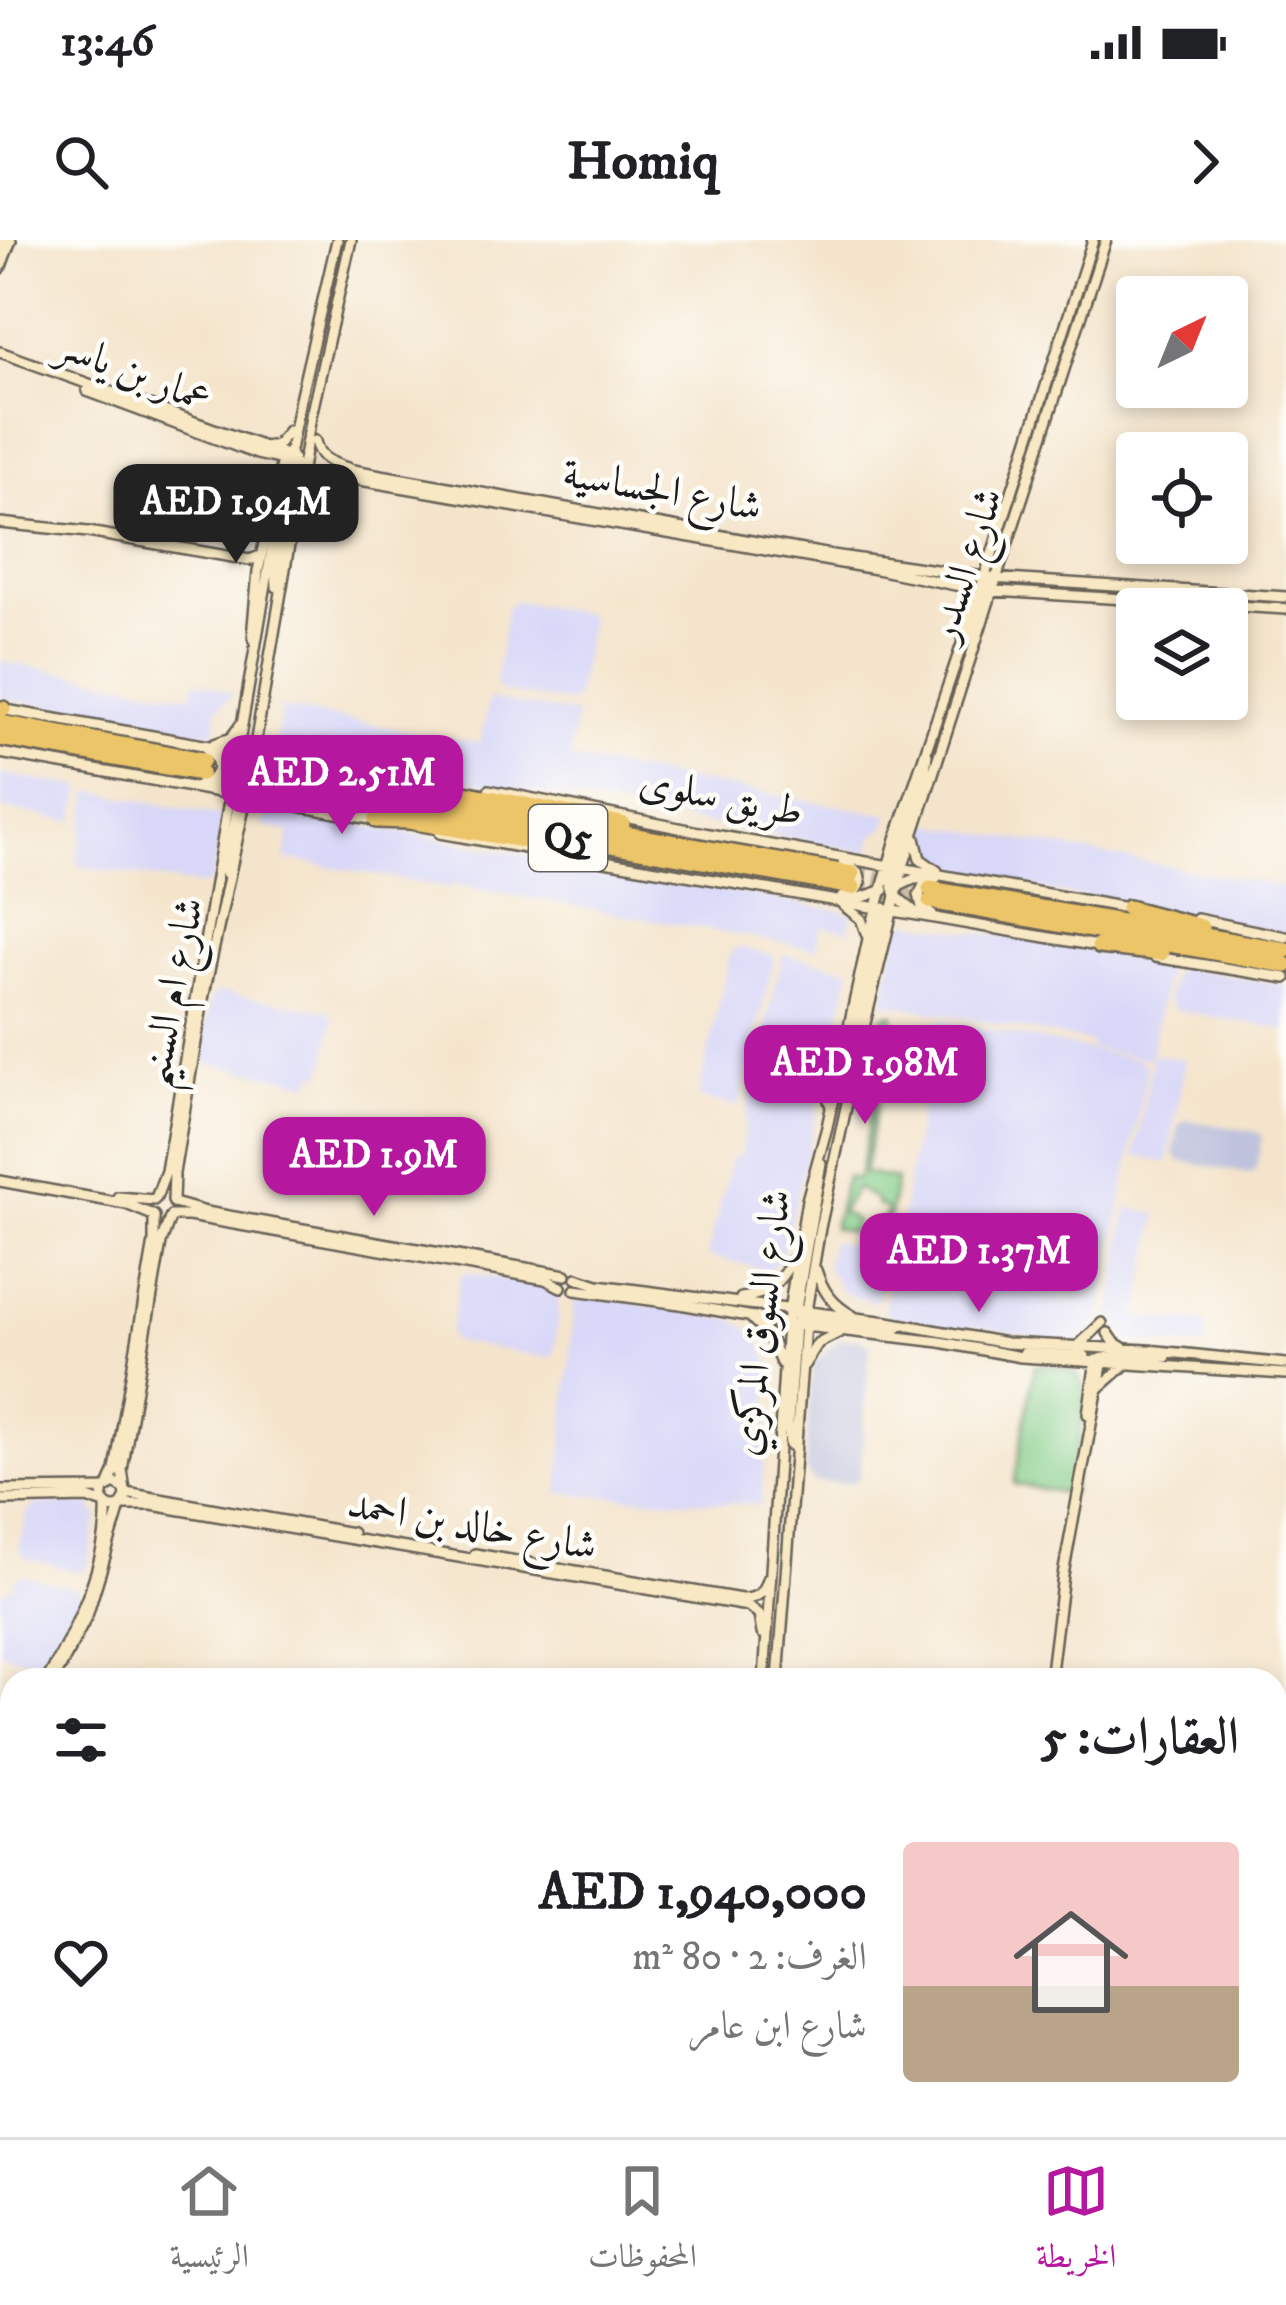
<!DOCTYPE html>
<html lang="ar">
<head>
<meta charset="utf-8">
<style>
	body { margin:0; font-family:"IM FELL DW Pica",Amiri,serif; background:#f6f6f6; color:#202124; direction:rtl; height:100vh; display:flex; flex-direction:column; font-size:45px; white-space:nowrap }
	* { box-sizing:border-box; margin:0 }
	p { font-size:39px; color:#757577 }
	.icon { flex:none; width:66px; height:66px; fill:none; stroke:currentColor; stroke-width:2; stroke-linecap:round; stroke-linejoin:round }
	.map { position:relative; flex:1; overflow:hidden; direction:ltr }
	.side { position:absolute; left:0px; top:1428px; width:1287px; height:471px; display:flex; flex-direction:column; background:#fff; border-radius:36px 36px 0 0; box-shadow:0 6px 18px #0003; direction:rtl }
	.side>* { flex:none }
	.needle { width:78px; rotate:43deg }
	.buttons { position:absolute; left:1116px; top:36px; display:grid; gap:24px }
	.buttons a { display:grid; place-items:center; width:132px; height:132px; border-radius:12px; background:#fff; box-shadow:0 6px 18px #0003; font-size:60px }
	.price { position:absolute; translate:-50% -102px; padding:0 27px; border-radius:24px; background:#b5179e; color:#fff; font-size:39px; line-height:78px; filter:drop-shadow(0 3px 6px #0008) }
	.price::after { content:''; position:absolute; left:50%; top:72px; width:36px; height:27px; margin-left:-18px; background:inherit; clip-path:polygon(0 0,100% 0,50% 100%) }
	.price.selected { background:#222; color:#fff }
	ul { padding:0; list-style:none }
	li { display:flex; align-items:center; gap:36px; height:300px; padding:0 48px }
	li span { display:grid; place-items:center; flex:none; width:336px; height:240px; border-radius:12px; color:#555 }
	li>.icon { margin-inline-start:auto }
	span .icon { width:144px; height:144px; fill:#fffc; stroke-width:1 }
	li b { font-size:51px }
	h2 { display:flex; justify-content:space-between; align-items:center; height:144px; padding:0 48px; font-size:51px }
	.status { display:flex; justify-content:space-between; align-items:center; height:84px; padding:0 60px; background:#fff; direction:ltr }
	.status svg { height:33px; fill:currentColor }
	header { display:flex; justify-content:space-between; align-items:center; height:156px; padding:0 48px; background:#fff; font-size:54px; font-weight:700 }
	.menu { display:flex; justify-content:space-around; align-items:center; height:168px; border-top:3px solid #e0e0e0; background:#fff; font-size:33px; color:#757577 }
	.menu a { display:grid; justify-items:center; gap:6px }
	.menu .selected { color:#b5179e }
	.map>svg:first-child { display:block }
</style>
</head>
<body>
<div class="status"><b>13:46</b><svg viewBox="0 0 49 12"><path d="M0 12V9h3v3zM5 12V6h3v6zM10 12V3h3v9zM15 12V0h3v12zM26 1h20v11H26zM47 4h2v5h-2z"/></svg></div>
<header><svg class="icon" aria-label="forward" viewBox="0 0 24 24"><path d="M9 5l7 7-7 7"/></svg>Homiq<svg class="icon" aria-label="search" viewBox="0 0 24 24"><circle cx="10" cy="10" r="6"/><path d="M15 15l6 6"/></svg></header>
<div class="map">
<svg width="1286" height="1897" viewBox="0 0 1286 1897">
	<rect width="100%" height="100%" fill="#fdfcf7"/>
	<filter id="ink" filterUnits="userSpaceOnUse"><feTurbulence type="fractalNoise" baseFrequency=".00833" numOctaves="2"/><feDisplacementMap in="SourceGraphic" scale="24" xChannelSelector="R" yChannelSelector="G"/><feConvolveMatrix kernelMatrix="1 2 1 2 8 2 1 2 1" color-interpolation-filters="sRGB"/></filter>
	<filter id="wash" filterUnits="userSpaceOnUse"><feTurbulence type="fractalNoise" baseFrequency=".004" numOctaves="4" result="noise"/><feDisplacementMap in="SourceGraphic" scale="48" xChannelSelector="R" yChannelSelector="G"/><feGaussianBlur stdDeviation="2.7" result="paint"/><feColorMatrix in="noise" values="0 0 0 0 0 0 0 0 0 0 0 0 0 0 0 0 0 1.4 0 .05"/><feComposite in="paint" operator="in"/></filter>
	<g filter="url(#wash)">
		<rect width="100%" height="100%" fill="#f4e4cb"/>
		<path fill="#d8d7f8" d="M 516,361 L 585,373 L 590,381 L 576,458 L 569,463 L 501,452 L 495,444 L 507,366 Z
			M 0,421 L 192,456 L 195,440 L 234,454 L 217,469 L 215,493 L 204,493 L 0,458 Z
			M 489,459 L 576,474 L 569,519 L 889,575 L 886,586 L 873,596 L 869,613 L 275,506 L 282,468 L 480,504 Z
			M 0,534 L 83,547 L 74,582 L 0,568 Z
			M 91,551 L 220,576 L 223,579 L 212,641 L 203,646 L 79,626 L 76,621 Z
			M 266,568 L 852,673 L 849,691 L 821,686 L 817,709 L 451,644 L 449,648 L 285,619 L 290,592 L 263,587 Z
			M 929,584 L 1286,647 L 1286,694 L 1055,652 L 936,627 L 929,622 L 923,610 Z
			M 907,682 L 1068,706 L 1156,724 L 1166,731 L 1150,819 L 1090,808 L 1090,802 L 883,762 L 898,687 Z
			M 738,707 L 775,716 L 739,867 L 698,858 L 730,714 Z
			M 783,714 L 851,729 L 781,1020 L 767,1030 L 707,1016 L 732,916 L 740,917 L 750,852 Z
			M 1182,728 L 1286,745 L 1286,790 L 1175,770 L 1167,760 L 1172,733 Z
			M 219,752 L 328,771 L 334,777 L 323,835 L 314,833 L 312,843 L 204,823 L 200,815 L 210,758 Z
			M 941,780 L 1140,820 L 1147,827 L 1099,1082 L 1079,1104 L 971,1085 L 968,1091 L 890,1077 L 884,1069 L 892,1020 L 902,1011 L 898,999 L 934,785 Z
			M 1153,814 L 1185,820 L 1168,923 L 1135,916 Z
			M 1127,968 L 1158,974 L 1138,1077 L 1207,1082 L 1205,1107 L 1129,1102 L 1111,1077 Z
			M 831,1001 L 886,1011 L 877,1062 L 844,1054 L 826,1027 Z
			M 468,1033 L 552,1048 L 559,1055 L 555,1112 L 550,1118 L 453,1101 L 449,1095 L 461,1034 Z
			M 586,1052 L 623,1061 L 734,1080 L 754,1092 L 771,1125 L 761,1265 L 559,1253 L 575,1059 Z
			M 89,1263 L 98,1277 L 87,1327 L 79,1332 L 24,1318 L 19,1309 L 28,1271 L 37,1264 Z
			M 22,1335 L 78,1349 L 82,1358 L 53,1426 L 0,1412 L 0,1354 L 13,1347 L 14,1340 Z"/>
		<path fill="#bfc2dd" d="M 1186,880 L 1258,892 L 1262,897 L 1256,929 L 1250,934 L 1179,921 L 1174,913 L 1179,885 Z
			M 839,1099 L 860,1099 L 870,1105 L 860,1236 L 852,1243 L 814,1242 L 805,1229 L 813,1125 Z"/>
		<path fill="#85ce8a" stroke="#507553" stroke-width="3" d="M 888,774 L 894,774 L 864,933 L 896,939 L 890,976 L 888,976 L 883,992 L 869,996 L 866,995 L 868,990 L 863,987 L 865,984 L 876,989 L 887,971 L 885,968 L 876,965 L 877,961 L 856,948 L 841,972 L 856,981 L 850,992 L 833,988 L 846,937 L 857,939 L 860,932 L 874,856 L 868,853 L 871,831 L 882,808 L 882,778 Z
			M 1035,1125 C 1060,1127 1082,1125 1085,1155 L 1071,1254 L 1014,1244 Z"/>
	</g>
	<g filter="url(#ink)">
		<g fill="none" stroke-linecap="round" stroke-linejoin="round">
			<path stroke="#c9bca8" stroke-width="15" stroke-dasharray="15 8" stroke-linecap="butt" d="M 222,537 L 281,547
				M 852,634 L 930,649
				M 853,647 L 930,661"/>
			<defs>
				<path id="secondary" d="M 0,11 L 4,0
					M 0,29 L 11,0
					M 0,112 L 292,217 L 294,223 L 276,330 L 277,347
					M 87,151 L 257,214 L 292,222
					M 315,201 C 319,221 336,224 353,230 L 825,314 L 991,338 L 1286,357
					M 265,207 L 277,205 L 288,191
					M 306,252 L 325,239 L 348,238 L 876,329 L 980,350 L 1286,369
					M 0,283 L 88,292 L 250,320 L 260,316
					M 254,399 L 253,386 L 258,331 L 282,220
					M 973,399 L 988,346
					M 0,469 L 407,541
					M 214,504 L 231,498 L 242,483
					M 217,510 C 260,537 227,590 226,633
					M 0,513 L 376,580
					M 206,543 C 222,534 221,520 207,509
					M 200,544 C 223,546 239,537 251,518
					M 489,550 L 709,594 L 1127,668
					M 283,561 L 270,551 L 268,537 L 277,526 L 292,522
					M 440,593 L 541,611
					M 915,598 L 920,619 L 937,631
					M 564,614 L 1103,707
					M 843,621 L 859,634 L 861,642 L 854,653
					M 895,648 L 914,639 L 936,638
					M 842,657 L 860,658 L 884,650
					M 843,665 L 861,679 L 868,698
					M 916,673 L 896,656 L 892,641 L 924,541 L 927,514
					M 932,675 L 922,667 L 919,655 L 924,645 L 934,640
					M 1197,679 L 1286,697
					M 1155,717 L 1286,738
					M 858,792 L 859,773 L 884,668
					M 831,867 L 827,854 L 829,832 L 820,822 L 832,818 L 841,803
					M 0,941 L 126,964 L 153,975
					M 118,957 L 154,960
					M 156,958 L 166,931 L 280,262 L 300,159 L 337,0
					M 173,961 L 174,933 L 204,754 L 246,558 L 311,176 L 351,0
					M 174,963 L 206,972 L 566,1035
					M 171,976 L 189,976 L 545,1039 L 561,1047
					M 816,1030 C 823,1052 833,1065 853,1076
					M 577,1038 L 598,1045 L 888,1082 L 1006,1103 L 1148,1110 L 1286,1124
					M 575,1050 L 680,1064 L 805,1086 L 940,1102 L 1021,1117 L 1286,1134
					M 741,1058 C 767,1055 780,1043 792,1020
					M 751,1078 L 768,1094 L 781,1123
					M 802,1078 L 898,1088
					M 805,1086 L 797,1078 L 796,1069 L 821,923
					M 1108,1093 L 1115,1103 L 1125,1109
					M 1077,1107 L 1102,1083
					M 1024,1113 L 1085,1116
					M 1100,1119 L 1110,1117 L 1166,1117
					M 804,1125 L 818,1103 L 838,1093
					M 1099,1148 L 1126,1124
					M 1088,1174 L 1096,1120
					M 790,1205 L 788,1182 L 795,1084
					M 109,1244 L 115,1230 L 154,1002 L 154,976
					M 123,1248 L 114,1243 L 104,1249 L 102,1260 C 106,1267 112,1270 120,1267 L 126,1257 L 122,1230 L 161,1003 L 170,978
					M 0,1250 L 104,1249
					M 126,1253 L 352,1293
					M 0,1260 L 87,1258 L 102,1263
					M 123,1265 L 152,1265 L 748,1366 L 759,1375 L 762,1393
					M 475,1314 L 741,1359 C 756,1359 764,1354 768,1339
					M 47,1440 C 74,1393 109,1321 106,1266
					M 54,1440 L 87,1376 L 120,1267
					M 764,1440 L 787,1083 L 807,960 L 827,887 L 868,699 L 896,599 L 982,345 L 1093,0
					M 778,1440 L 806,1071 L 820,988 L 858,812 L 904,623 L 1106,0
					M 1050,1440 L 1063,1335 L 1103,1120
					M 0,1500 L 12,1486
					M 0,1509 L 12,1496
					M 1275,1767 L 1286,1767
					M 732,1897 L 733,1887
					M 745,1897 L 746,1887"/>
				<path id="highway" d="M 0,469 L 3,469
					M 0,483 L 203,520
					M 0,498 L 201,533
					M 286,534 L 852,634
					M 403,541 L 622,584
					M 283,548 L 853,647
					M 376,580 L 409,581 L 575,609
					M 930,649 L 1286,710
					M 930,661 L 1286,725
					M 1128,668 L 1201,687
					M 1099,706 L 1161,713"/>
			</defs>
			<use href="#secondary" stroke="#686259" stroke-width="14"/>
			<use href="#highway" stroke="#686259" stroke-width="20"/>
			<use href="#secondary" stroke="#f8e8c3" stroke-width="9"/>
			<use href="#highway" stroke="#edc569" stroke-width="15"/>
		</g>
	</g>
	<g text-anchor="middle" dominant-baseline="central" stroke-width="9" stroke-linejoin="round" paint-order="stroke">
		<rect fill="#fdfcf7" stroke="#605f5e" stroke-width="3" x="529" y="565" width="78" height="66" rx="9"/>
		<g font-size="39" font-weight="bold" fill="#1c1c1c">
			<text x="568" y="598">Q5</text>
		</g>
		<g font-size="42" fill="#1c1c1c" stroke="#fdfcf7">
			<text transform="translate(134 133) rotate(21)">عمار بن ياسر</text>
			<text transform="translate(662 251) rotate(10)">شارع الجساسية</text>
			<text transform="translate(967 325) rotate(-72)">شارع السدر</text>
			<text transform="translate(721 558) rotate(11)">طريق سلوى</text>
			<text transform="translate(173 753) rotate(-79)">شارع ام السنيم</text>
			<text transform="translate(762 1083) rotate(-83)">شارع السوق المركزي</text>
			<text transform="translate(472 1286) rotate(10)">شارع خالد بن احمد</text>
		</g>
	</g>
</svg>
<div class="buttons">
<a><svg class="needle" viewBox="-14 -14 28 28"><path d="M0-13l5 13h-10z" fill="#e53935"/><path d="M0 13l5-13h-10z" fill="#757577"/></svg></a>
<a><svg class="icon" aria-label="locate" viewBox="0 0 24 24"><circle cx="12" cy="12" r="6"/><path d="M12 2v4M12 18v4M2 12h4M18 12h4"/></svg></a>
<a><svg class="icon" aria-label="layers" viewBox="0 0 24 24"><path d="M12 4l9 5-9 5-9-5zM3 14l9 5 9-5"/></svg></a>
</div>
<b class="price selected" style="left:236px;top:326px">AED 1.94M</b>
<b class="price" style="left:342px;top:597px">AED 2.51M</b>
<b class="price" style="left:865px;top:887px">AED 1.98M</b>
<b class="price" style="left:374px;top:979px">AED 1.9M</b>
<b class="price" style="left:979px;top:1075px">AED 1.37M</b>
<section class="side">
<h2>العقارات: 5<svg class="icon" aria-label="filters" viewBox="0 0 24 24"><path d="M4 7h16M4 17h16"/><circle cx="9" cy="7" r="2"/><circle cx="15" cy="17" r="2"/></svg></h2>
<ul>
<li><span style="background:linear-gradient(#f6c9c9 60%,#b9a48a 0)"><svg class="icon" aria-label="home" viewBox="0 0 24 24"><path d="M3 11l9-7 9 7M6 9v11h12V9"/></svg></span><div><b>AED 1,940,000</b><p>الغرف: 2 · 80 m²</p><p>شارع ابن عامر</p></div><svg class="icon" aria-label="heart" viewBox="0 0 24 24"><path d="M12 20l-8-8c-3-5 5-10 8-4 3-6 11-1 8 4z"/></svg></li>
</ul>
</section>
</div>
<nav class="menu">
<a class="selected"><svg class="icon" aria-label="map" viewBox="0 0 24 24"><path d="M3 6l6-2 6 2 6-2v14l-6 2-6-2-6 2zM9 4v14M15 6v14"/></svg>الخريطة</a>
<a><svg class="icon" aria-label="saved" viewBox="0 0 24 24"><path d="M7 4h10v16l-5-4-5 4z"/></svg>المحفوظات</a>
<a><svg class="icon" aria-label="home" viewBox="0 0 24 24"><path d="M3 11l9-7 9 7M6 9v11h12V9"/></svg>الرئيسية</a>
</nav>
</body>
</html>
